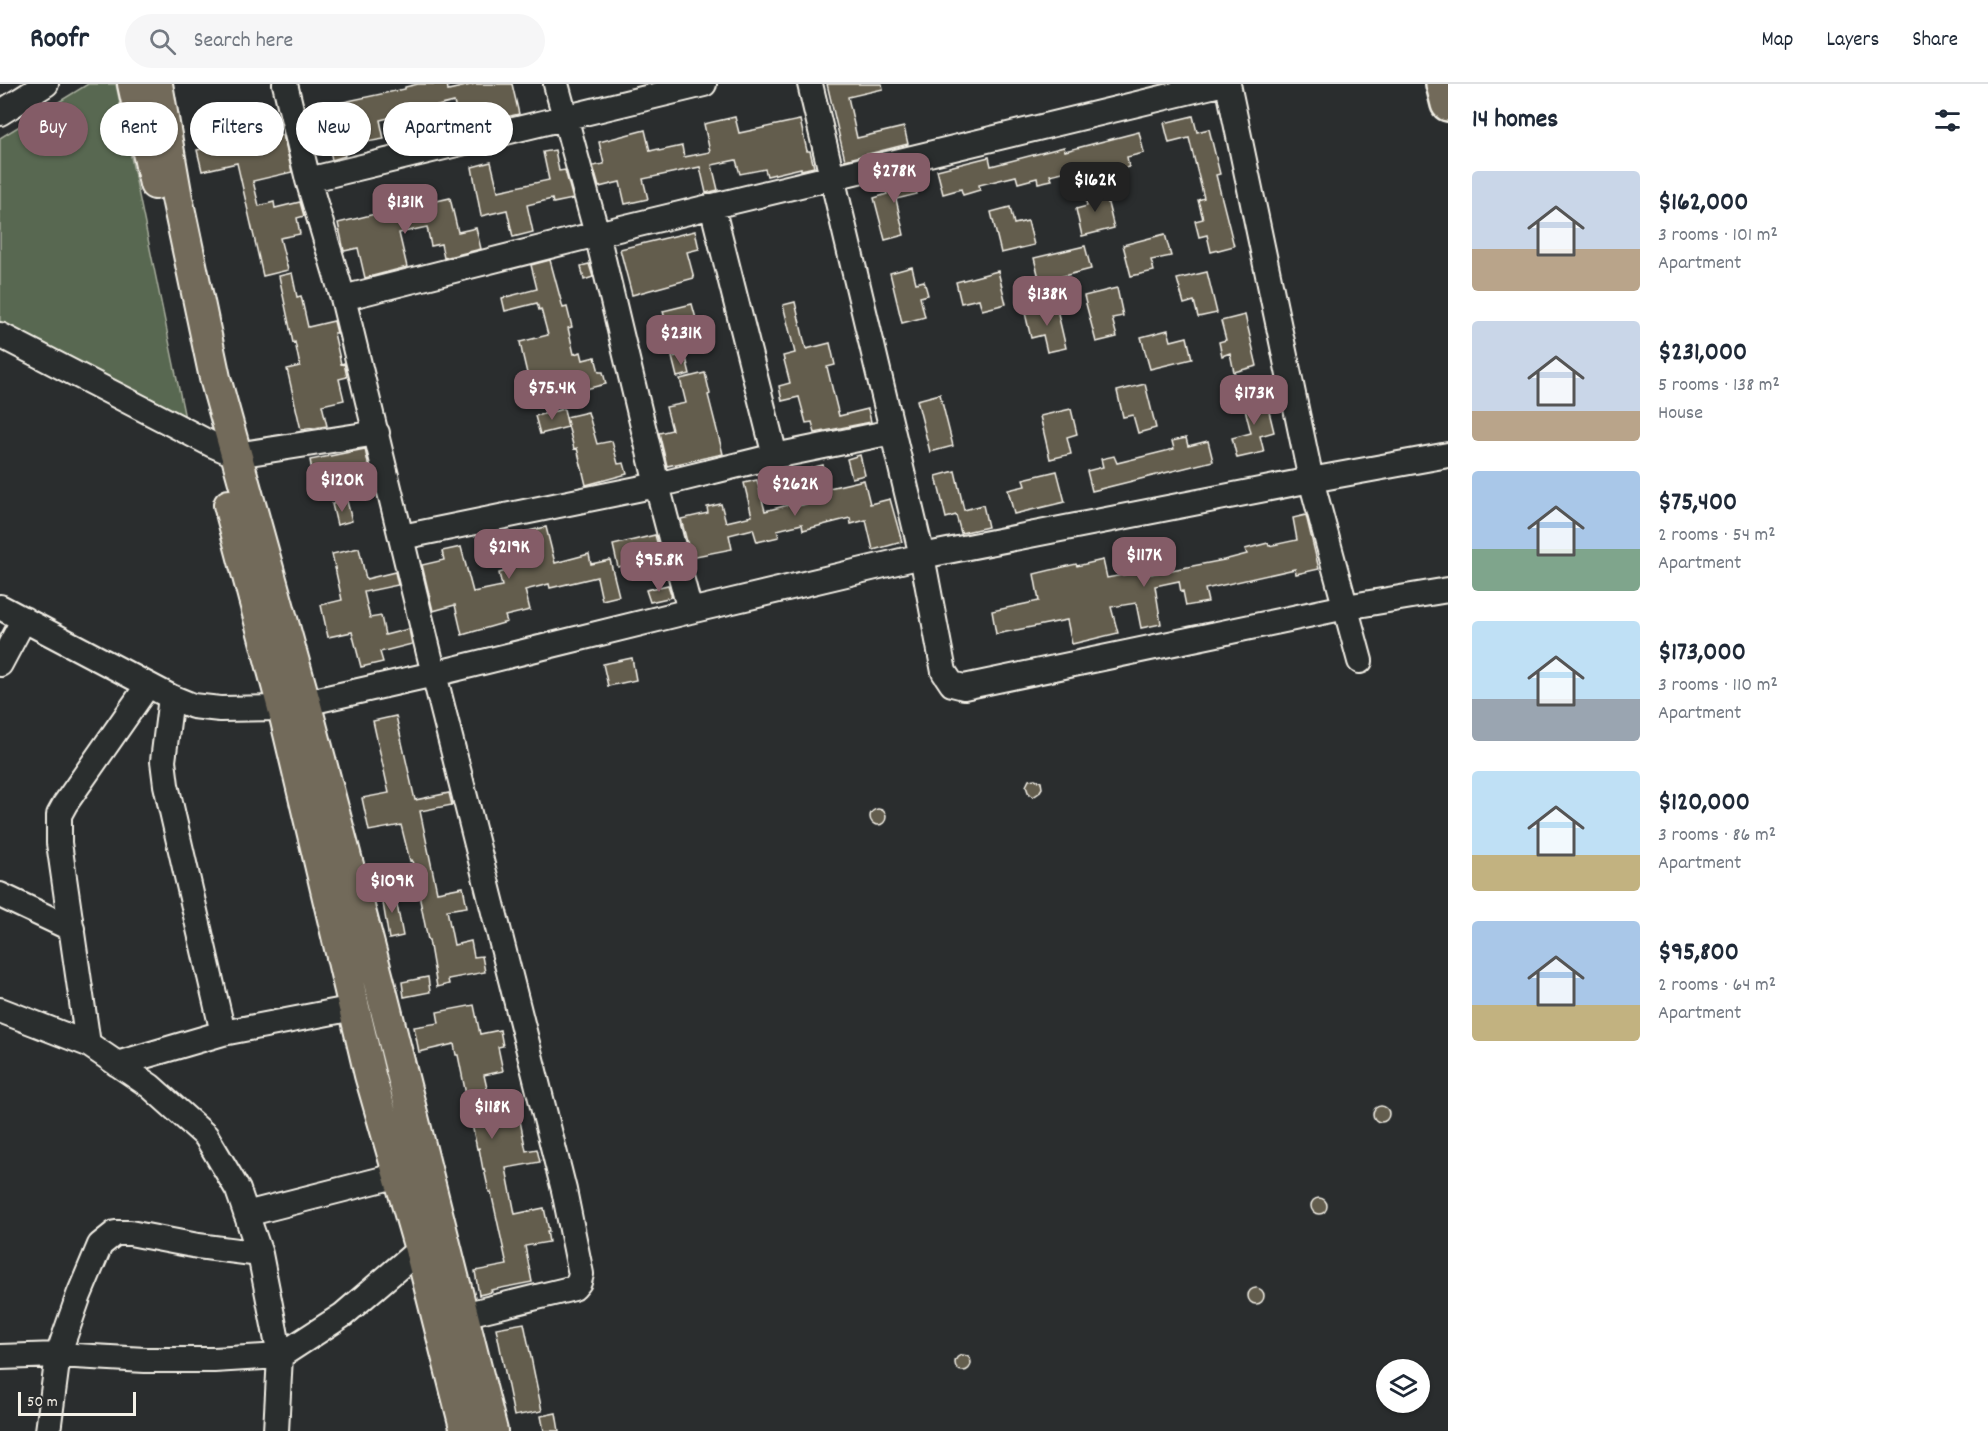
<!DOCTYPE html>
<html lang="en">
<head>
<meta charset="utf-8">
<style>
	body { margin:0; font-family:Dekko,sans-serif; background:#f6f6f7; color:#1f2937; height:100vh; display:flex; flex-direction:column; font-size:22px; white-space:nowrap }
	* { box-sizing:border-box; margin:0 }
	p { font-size:20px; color:#747a83 }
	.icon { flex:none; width:33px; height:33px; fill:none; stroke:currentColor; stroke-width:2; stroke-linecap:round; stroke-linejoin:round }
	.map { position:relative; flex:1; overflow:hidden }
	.details { display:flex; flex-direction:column; background:#fff; width:540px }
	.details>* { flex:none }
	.guide { position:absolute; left:18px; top:18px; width:570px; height:54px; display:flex; gap:12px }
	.fabs { position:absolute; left:1376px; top:1275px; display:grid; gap:12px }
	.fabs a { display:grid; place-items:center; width:54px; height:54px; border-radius:50%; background:#fff; box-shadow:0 2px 4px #0004; font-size:30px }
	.scale { position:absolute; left:18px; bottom:15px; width:118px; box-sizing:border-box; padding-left:6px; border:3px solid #f4f1e8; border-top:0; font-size:16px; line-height:21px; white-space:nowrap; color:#f4f1e8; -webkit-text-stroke:4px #2a2d2e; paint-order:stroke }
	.price { position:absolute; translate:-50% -51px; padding:0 14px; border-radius:12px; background:#845c67; color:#fff; font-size:20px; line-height:39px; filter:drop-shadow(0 2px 3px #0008) }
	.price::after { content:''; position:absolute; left:50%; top:36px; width:18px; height:14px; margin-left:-9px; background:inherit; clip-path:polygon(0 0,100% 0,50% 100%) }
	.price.selected { background:#222; color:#fff }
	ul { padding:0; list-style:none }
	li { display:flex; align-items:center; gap:18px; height:150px; padding:0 24px }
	li span { display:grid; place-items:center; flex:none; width:168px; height:120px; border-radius:6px; color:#555 }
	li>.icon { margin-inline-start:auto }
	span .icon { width:72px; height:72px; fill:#fffc; stroke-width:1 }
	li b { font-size:26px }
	h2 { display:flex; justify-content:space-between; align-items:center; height:72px; padding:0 24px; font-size:26px }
	.tag { padding:0 21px; border-radius:27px; background:#fff; box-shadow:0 2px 4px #0004; font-size:21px; line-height:54px }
	.tag.selected { background:#845c67; color:#fff }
	header { display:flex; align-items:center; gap:36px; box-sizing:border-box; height:84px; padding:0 30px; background:#fff; border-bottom:2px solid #e0e1e3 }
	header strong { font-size:28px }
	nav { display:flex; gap:33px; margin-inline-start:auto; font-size:21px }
	.search { width:420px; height:54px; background:#f6f6f7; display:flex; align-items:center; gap:15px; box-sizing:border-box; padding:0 21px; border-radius:33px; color:#747a83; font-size:22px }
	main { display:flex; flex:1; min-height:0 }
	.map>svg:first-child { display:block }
</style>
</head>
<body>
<header>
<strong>Roofr</strong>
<div class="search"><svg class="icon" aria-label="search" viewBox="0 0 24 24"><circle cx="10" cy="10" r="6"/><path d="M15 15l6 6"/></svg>Search here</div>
<nav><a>Map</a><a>Layers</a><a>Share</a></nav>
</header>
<main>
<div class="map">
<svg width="1448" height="1347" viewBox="0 0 1448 1347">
	<rect width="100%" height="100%" fill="#2a2d2e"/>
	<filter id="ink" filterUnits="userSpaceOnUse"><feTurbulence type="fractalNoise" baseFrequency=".0167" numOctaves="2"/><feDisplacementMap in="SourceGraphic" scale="12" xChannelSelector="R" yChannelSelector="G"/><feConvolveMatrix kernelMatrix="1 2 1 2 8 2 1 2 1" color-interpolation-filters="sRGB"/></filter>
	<g filter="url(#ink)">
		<path fill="#596851" stroke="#a6ac9c" stroke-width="1.5" d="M 88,0 L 116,0 L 186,339 L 0,238 L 0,54 Z"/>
		<path fill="#645d4d" stroke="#f4f1e8" stroke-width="1.5" d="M 418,0 L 447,0 L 448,6 L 475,0 L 512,0 L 519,30 L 460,44 L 454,18 L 380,36 L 384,55 L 367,58 L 362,35 L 338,40 L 345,72 L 332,76 L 327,53 L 317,55 L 310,25 L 405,5 L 405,3 Z
			M 827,0 L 882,0 L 883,5 L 848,13 L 857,54 L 904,43 L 908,60 L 845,76 Z
			M 1193,32 L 1197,48 L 1209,45 L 1220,90 L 1216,91 L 1234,162 L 1211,168 L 1207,151 L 1199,153 L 1195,137 L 1203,135 L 1198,116 L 1204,114 L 1189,54 L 1169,59 L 1164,39 Z
			M 735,33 L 739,49 L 800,36 L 807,67 L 810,67 L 814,83 L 801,86 L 801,84 L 767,92 L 765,85 L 740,90 L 736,76 L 712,81 L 718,106 L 706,109 L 700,83 L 643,95 L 648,115 L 625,120 L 620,98 L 599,103 L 593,82 L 604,80 L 599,58 L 645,46 L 650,67 L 658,65 L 659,67 L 682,62 L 684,73 L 710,68 L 704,40 Z
			M 1139,48 L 1144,69 L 1127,73 L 1129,83 L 1094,91 L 1092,81 L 1050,91 L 1052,96 L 1038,99 L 1037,94 L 1018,99 L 1016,92 L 979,101 L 980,106 L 963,111 L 961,105 L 943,110 L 937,86 L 989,73 L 991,82 L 1064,63 L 1065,67 Z
			M 283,51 L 292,88 L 253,97 L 259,122 L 274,118 L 275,124 L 300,118 L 304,132 L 297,134 L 300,150 L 280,154 L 288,186 L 263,192 L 237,79 L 202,87 L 197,66 L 216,62 L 217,66 Z
			M 555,66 L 559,87 L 565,86 L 573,115 L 553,119 L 552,115 L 527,121 L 533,148 L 513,153 L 507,126 L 481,132 L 472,83 L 491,78 L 498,107 L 549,96 L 543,68 Z
			M 912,89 L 917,110 L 896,115 L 904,151 L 885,156 L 874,114 L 887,110 L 883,96 Z
			M 1104,103 L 1114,144 L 1082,152 L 1076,125 L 1087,122 L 1084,108 Z
			M 450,114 L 458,148 L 476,144 L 481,165 L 444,174 L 441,160 L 431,162 L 427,143 L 399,149 L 407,183 L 365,194 L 358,164 L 344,167 L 338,139 L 428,117 L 428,119 Z
			M 1010,123 L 1014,140 L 1028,137 L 1034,161 L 1001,169 L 991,128 Z
			M 695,147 L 699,165 L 687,168 L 694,194 L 632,211 L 620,165 Z
			M 1165,150 L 1171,172 L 1151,176 L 1154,187 L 1131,192 L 1123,161 Z
			M 1085,162 L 1091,185 L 1040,198 L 1034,174 Z
			M 550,176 L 563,224 L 567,223 L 572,243 L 568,244 L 574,270 L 581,268 L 583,276 L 595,273 L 599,288 L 603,288 L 606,300 L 561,311 L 557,295 L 530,302 L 522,268 L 520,258 L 548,251 L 541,225 L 539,226 L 537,219 L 505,227 L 502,214 L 537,205 L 531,181 Z
			M 589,180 L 593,193 L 584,196 L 581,182 Z
			M 912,183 L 916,199 L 924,197 L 928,211 L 920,213 L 925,233 L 902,239 L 890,189 Z
			M 998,187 L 1006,220 L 982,226 L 979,215 L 961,219 L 956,198 Z
			M 1207,188 L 1217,229 L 1198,233 L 1194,217 L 1184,220 L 1177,195 Z
			M 292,189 L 297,213 L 301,212 L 308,243 L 334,237 L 337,249 L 334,249 L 341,280 L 344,279 L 347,293 L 339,295 L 344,316 L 322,321 L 327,342 L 301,346 L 287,285 L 300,282 L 295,258 L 293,259 L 279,192 Z
			M 1117,204 L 1123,232 L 1112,234 L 1117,253 L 1096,258 L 1084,212 Z
			M 795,218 L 806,265 L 830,259 L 835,281 L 827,283 L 839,332 L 868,325 L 871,338 L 815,349 L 812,338 L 806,339 L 799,313 L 782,317 L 779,302 L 790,299 L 783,272 L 795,269 L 783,221 Z
			M 692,220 L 698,242 L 671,249 L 671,247 L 668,248 L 663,227 Z
			M 1056,221 L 1066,264 L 1047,268 L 1043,251 L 1031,254 L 1025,229 Z
			M 1245,231 L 1257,282 L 1234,288 L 1230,269 L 1222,272 L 1219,258 L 1226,256 L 1221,237 Z
			M 1168,246 L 1171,257 L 1187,253 L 1192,275 L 1150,285 L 1141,253 Z
			M 685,270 L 690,290 L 677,293 L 672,273 Z
			M 705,289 L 710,310 L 708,311 L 723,370 L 667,382 L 659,349 L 672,346 L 666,323 L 686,319 L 680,295 Z
			M 1145,300 L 1156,344 L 1138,349 L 1133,331 L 1123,333 L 1117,307 Z
			M 1264,307 L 1274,348 L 1260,352 L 1264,368 L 1237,374 L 1232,354 L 1251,349 L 1242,313 Z
			M 940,310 L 953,362 L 930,368 L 917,316 Z
			M 564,325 L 568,343 L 540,350 L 535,332 Z
			M 1071,325 L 1077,350 L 1067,353 L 1071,370 L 1050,375 L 1040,332 Z
			M 588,328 L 597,360 L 612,357 L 618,380 L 624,379 L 627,390 L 586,401 L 577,364 L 574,365 L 566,333 Z
			M 1186,354 L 1188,362 L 1208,357 L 1213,377 L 1092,407 L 1087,387 L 1103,383 L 1101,375 L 1114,372 L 1117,379 L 1174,365 L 1172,357 Z
			M 365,365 L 369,384 L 314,397 L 310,376 Z
			M 860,371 L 865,391 L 852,394 L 847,375 Z
			M 823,381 L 829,404 L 864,396 L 870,420 L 890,415 L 902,458 L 873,466 L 866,436 L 851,440 L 850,434 L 803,446 L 802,440 L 777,446 L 779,453 L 757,458 L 753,445 L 729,451 L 732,465 L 691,473 L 681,435 L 708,429 L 707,423 L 721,420 L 726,438 L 752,432 L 744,399 L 757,396 L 765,427 L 792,420 L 793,423 L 819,417 L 811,384 Z
			M 955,387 L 964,426 L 983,421 L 988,443 L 961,449 L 956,431 L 946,434 L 936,392 Z
			M 1057,387 L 1065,418 L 1014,430 L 1008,406 L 1025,402 L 1023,395 Z
			M 347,417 L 352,437 L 337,441 L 332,420 Z
			M 1306,431 L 1319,485 L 1296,490 L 1295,485 L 1205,505 L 1208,518 L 1186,522 L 1183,507 L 1181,508 L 1179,497 L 1155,502 L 1161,540 L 1141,544 L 1136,519 L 1111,523 L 1118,549 L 1093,555 L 1072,560 L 1067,536 L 996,550 L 992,527 L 1039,517 L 1034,490 L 1076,480 L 1077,482 L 1103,476 L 1107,494 L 1150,486 L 1151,490 L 1224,476 L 1247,470 L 1245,465 L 1268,459 L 1269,462 L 1297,456 L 1293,434 Z
			M 546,443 L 555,479 L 589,470 L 591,480 L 610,476 L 619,512 L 602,516 L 597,493 L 550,504 L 549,500 L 525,506 L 530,526 L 505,532 L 507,538 L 462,551 L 455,521 L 433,527 L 422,481 L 444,476 L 442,467 L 461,463 L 473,508 L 502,502 L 499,489 L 506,487 L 498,454 Z
			M 655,451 L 661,472 L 618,483 L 613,461 Z
			M 359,464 L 366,495 L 395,488 L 398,501 L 364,508 L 370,534 L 381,532 L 385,551 L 409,545 L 412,560 L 380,568 L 383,578 L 361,583 L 352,548 L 328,553 L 321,521 L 342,516 L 332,470 Z
			M 668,501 L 672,513 L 650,518 L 646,506 Z
			M 632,574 L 636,596 L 608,602 L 603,580 Z
			M 396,632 L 415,716 L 449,709 L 452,721 L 420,727 L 437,808 L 463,803 L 467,823 L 447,826 L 454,861 L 471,857 L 474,873 L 482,872 L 485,888 L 448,895 L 449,900 L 437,903 L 429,856 L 428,856 L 412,776 L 410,777 L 401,741 L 369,747 L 362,714 L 389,709 L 373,637 Z
			M 1035,695 L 1041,698 L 1042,704 L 1039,709 L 1033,713 L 1028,708 L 1026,702 L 1029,696 Z
			M870 733a8 8 0 1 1 16 0a8 8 0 1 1-16 0Z
			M 394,805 L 403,852 L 389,855 L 381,807 Z
			M 428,893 L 430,908 L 404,913 L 402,898 Z
			M 474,921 L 480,950 L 500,946 L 503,962 L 498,963 L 503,987 L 484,991 L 491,1022 L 516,1017 L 526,1067 L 537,1065 L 540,1078 L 506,1084 L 515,1130 L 544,1124 L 549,1147 L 547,1147 L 549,1158 L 525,1162 L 532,1198 L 491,1206 L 492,1208 L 479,1211 L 475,1187 L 507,1181 L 491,1108 L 489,1108 L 484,1085 L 483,1086 L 479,1064 L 477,1065 L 458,971 L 456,971 L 454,960 L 419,968 L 414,943 L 439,939 L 437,928 Z
			M1373 1030a8 8 0 1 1 16 0a8 8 0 1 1-16 0Z
			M1311 1122a8 8 0 1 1 16 0a8 8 0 1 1-16 0Z
			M1248 1212a8 8 0 1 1 16 0a8 8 0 1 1-16 0Z
			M 524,1239 L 542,1327 L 514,1332 L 496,1244 Z
			M955 1279a8 8 0 1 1 16 0a8 8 0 1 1-16 0Z
			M 556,1329 L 559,1347 L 544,1347 L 541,1332 Z"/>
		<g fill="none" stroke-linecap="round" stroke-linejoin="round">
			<defs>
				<path id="minor" d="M 285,0 L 308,96 L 343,214 L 434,590 L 564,1106 L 581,1190 L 579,1198 L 574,1204 L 463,1231
					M 556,0 L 597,150 L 657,401 L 690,527
					M 810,0 L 922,472 L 944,588 L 952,600 L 964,603 L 1346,523 L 1448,506
					M 1228,0 L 1311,396 L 1360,577
					M 0,29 L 46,0
					M 308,96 L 704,0
					M 712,122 L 775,372
					M 343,214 L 597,150 L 1220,0
					M 0,251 L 213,361 L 236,371 L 377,349
					M 402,453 L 657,401 L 775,372 L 892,348
					M 0,523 L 171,613 L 193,622 L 220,625 L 283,624 L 434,590 L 690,527 L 922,472 L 1311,396 L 1448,371
					M 0,580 L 24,535
					M 171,613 L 163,677 L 166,701 L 223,949
					M 0,811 L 72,845
					M 0,926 L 88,960 L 150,1002 L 206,1052 L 238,1106 L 260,1170 L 280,1272 L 276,1347
					M 88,960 L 59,759 L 59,731 L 65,720 L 148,601
					M 117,980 L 223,949 L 354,924
					M 246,1130 L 399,1091
					M 0,1273 L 58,1271 L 145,1276 L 214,1276 L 280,1272 L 343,1231 L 420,1165
					M 48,1347 L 58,1271 L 79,1211 L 100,1161 L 115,1149 L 130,1149 L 198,1162 L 260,1170"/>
				<path id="major" d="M 133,0 L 155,100
					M 157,0 L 177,114 L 215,294 L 305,618 L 381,906 L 492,1347
					M 229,421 L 283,624 L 370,991 L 420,1165 L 466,1347"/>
				<path id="highway" d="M 1443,0 L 1448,20"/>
			</defs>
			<use href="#minor" stroke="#f4f1e8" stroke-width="28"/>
			<use href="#major" stroke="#f4f1e8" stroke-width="34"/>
			<use href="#highway" stroke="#f4f1e8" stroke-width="38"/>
			<use href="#minor" stroke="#2a2d2e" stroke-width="24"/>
			<use href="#major" stroke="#726b5a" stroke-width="30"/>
			<use href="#highway" stroke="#726b5a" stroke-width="33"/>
		</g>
	</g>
</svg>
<div class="fabs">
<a><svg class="icon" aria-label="layers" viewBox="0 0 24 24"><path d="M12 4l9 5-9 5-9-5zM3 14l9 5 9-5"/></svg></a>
</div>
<div class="scale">50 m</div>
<b class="price" style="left:894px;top:120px">$278K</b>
<b class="price selected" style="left:1095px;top:129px">$162K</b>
<b class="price" style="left:405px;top:151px">$131K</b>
<b class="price" style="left:1047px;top:243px">$138K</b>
<b class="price" style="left:681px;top:282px">$231K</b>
<b class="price" style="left:552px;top:337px">$75.4K</b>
<b class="price" style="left:1254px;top:342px">$173K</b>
<b class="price" style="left:342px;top:429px">$120K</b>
<b class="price" style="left:795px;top:433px">$262K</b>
<b class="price" style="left:509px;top:496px">$219K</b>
<b class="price" style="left:1144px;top:504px">$117K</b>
<b class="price" style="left:659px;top:509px">$95.8K</b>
<b class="price" style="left:392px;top:830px">$109K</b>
<b class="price" style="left:492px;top:1056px">$118K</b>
<div class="guide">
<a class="tag selected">Buy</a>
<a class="tag">Rent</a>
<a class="tag">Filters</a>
<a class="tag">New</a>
<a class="tag">Apartment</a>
</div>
</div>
<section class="details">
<h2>14 homes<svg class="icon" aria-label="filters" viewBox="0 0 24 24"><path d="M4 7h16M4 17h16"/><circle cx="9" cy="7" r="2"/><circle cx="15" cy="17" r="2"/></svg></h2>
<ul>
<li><span style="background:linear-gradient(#c9d6e8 65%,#b9a48a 0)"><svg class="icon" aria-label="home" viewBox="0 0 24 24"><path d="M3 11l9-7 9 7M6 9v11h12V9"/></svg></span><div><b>$162,000</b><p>3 rooms · 101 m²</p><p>Apartment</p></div></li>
<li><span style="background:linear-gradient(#c9d6e8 75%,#b9a48a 0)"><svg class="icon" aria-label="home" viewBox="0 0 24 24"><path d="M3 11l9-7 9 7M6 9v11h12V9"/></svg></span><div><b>$231,000</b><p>5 rooms · 138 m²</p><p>House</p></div></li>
<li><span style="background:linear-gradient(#a9c7e8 65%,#7fa58c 0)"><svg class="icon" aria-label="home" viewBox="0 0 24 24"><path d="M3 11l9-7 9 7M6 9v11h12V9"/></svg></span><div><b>$75,400</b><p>2 rooms · 54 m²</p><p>Apartment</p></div></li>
<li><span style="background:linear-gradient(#bfe0f5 65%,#9aa5b1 0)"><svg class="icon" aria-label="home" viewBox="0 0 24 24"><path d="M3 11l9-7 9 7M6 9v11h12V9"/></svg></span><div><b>$173,000</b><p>3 rooms · 110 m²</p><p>Apartment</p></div></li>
<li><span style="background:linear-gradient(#bfe0f5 70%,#c2b280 0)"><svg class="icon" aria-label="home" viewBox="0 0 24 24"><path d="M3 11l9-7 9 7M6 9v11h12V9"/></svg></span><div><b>$120,000</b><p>3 rooms · 86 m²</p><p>Apartment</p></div></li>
<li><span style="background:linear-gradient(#a9c7e8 70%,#c2b280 0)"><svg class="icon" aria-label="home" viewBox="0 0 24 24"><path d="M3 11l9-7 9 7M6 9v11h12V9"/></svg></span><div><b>$95,800</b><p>2 rooms · 64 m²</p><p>Apartment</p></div></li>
</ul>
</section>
</main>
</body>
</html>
